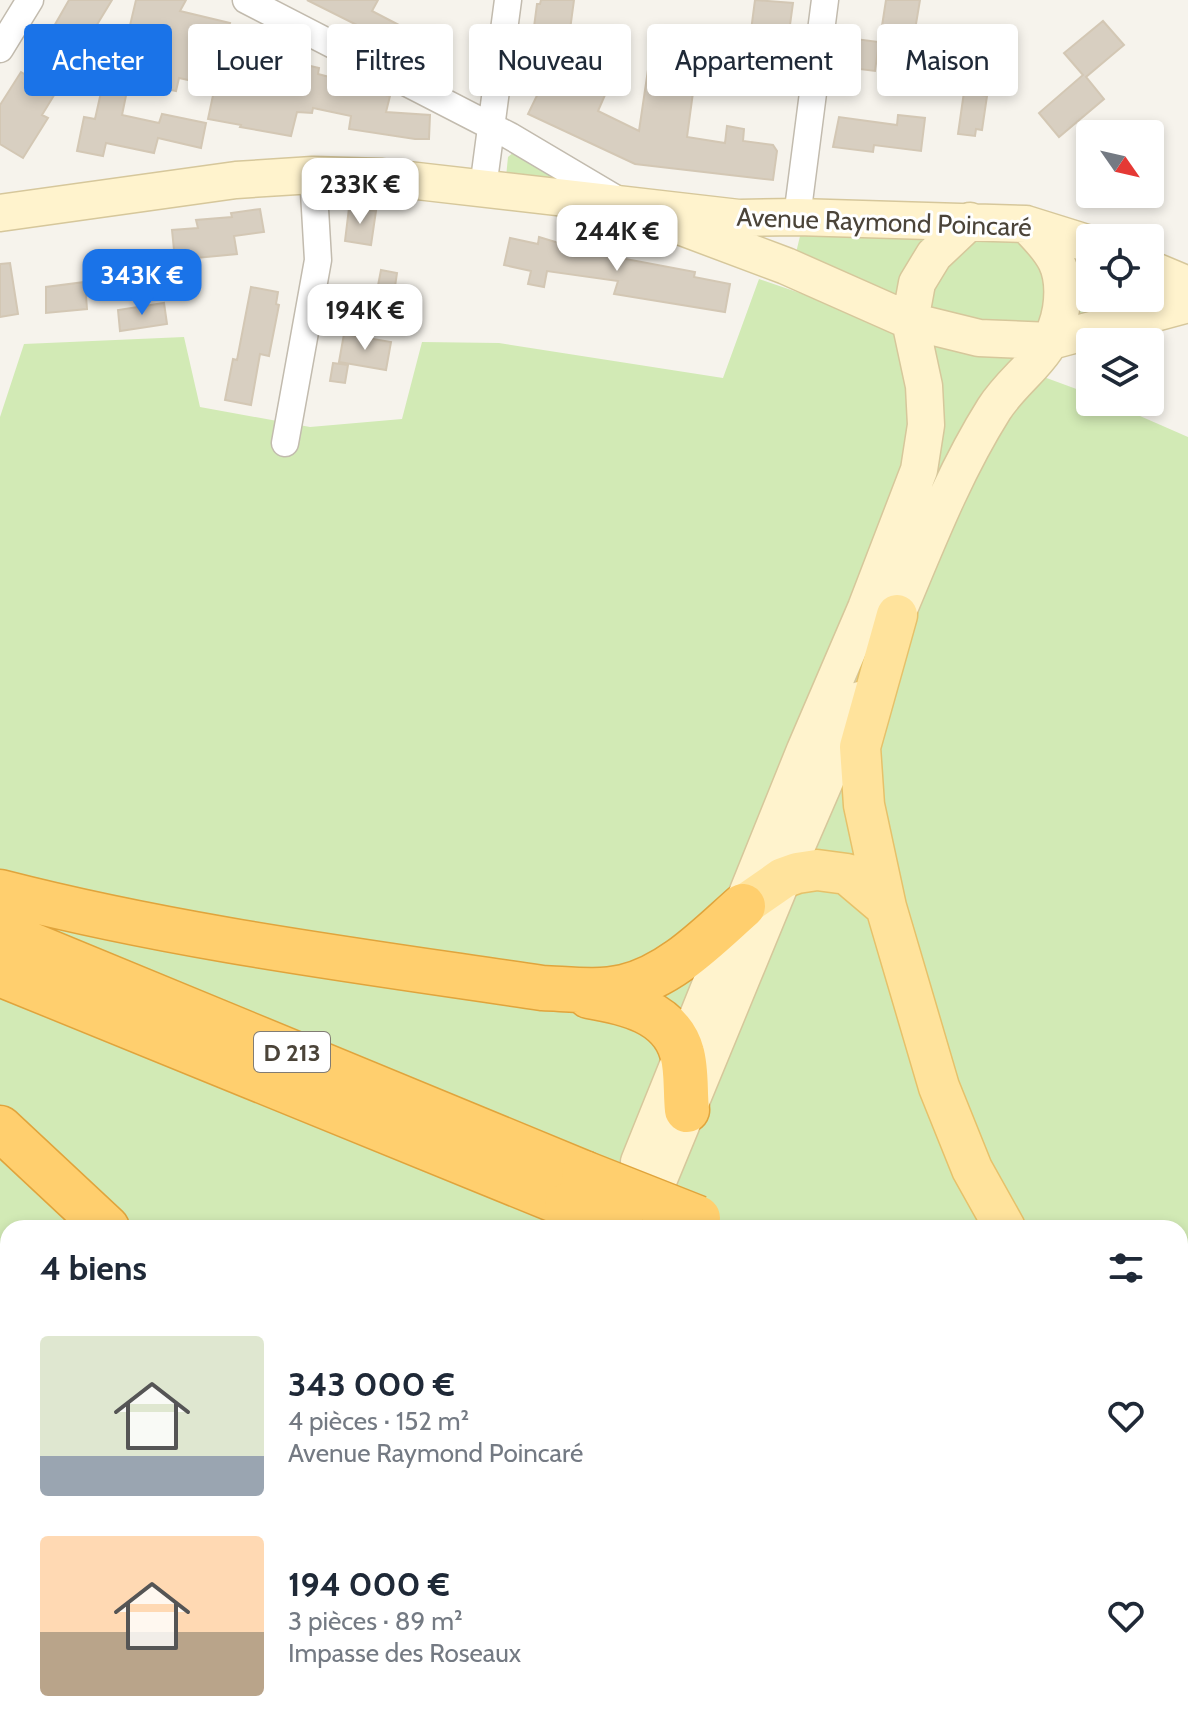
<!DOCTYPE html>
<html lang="fr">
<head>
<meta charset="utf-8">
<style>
	body { margin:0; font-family:Cabin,sans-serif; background:#f2f2f3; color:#1f2937; height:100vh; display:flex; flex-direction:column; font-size:30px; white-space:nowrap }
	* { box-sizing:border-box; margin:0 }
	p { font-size:26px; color:#747a83 }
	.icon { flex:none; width:44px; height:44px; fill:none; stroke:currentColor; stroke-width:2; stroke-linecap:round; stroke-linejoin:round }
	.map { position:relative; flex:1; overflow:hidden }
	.side { position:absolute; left:0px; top:1220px; width:1188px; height:512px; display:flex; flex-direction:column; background:#fff; border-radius:24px 24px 0 0; box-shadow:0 4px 12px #0003 }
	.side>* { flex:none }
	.top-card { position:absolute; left:24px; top:24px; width:1140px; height:72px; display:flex; gap:16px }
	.needle { width:52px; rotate:124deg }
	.fabs { position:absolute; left:1076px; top:120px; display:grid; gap:16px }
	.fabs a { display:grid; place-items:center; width:88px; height:88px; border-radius:8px; background:#fff; box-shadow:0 4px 12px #0003; font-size:40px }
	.price { position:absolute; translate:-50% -68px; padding:0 18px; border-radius:16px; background:#fff; color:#222; font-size:26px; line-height:52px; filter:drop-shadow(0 2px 4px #0008) }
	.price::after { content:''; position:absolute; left:50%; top:48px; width:24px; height:18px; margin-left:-12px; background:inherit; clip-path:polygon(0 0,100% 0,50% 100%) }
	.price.current { background:#1a73e8; color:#fff }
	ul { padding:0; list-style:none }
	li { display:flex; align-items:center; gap:24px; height:200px; padding:0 40px }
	li span { display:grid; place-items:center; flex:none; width:224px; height:160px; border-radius:8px; color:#555 }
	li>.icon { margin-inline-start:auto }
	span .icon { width:96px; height:96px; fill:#fffc; stroke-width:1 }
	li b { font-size:34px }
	h2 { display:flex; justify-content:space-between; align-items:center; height:96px; padding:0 40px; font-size:34px }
	.tag { padding:0 28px; border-radius:8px; background:#fff; box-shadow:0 4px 12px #0003; font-size:28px; line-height:72px }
	.tag.current { background:#1a73e8; color:#fff }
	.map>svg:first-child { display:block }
</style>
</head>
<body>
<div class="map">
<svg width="1188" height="1732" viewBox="0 0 1188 1732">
	<rect width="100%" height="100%" fill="#f6f3ec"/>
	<path fill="#d2eab5" d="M 515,151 L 575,184 L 506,177 L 508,157 Z
		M 933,228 L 898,297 L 795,257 L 801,232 Z
		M 1016,236 L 1048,265 L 1044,328 L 958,324 L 925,304 L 925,296 L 966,239 Z
		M 1067,249 L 1090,255 L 1090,298 L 1150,298 L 1150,276 L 1182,288 L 1074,324 Z
		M 759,279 L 931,338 L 1015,350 L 1014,366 L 1090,394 L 1090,402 L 1108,402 L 1188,437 L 1188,1367 L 1180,1362 L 1180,1228 L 8,1228 L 8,1724 L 742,1724 L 735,1732 L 0,1732 L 0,417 L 24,344 L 184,337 L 200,407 L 310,427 L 402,419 L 422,342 L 499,343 L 723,378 Z"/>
	<path fill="#d8cfc1" stroke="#d3c7b4" stroke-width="2" d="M 69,0 L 112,0 L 42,115 L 48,118 L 23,158 L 0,144 L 0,105 L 21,72 L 26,75 Z
		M 136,0 L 186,0 L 180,11 L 230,23 L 227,33 L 267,42 L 262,65 L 296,72 L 298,63 L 319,68 L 318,74 L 356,84 L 360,77 L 376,85 L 372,92 L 390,96 L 386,112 L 430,115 L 429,139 L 415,139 L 349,129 L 351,116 L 313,108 L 312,113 L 297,112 L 291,136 L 240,127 L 241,125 L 208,119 L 215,86 L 179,78 L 176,91 L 129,81 L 122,115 L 159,123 L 162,114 L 206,123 L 201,148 L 158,138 L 154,153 L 106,143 L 103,156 L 77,151 L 84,117 L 95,119 L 102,88 L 114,69 L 119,72 Z
		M 307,0 L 378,0 L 372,11 L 420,36 L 442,42 L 425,74 L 400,61 L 403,48 Z
		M 541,0 L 574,0 L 567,52 L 595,55 L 618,65 L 598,111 L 639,131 L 649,63 L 696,70 L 687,137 L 725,143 L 727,126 L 744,129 L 743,141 L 773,145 L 777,151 L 773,180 L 635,164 L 528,114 L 545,79 L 531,77 L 537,28 L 534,27 L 537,4 L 540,4 Z
		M 755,0 L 793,3 L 789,32 L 767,29 L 761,70 L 700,62 L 704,39 L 749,46 Z
		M 886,0 L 920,0 L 915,30 L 882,26 Z
		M 1103,21 L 1124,45 L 1086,77 L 1104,99 L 1059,137 L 1039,113 L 1083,75 L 1064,53 Z
		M 855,39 L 879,42 L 875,71 L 851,68 Z
		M 964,92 L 987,96 L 982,130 L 976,129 L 975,136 L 958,134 Z
		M 898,115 L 925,118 L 921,151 L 874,145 L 873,152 L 833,147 L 839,117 L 897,125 Z
		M 349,208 L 376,211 L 371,245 L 345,241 Z
		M 260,209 L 264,232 L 234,236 L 237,254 L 175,260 L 172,230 L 198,228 L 196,220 L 232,217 L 231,213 Z
		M 539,237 L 575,248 L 576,242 L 616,248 L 615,257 L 695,272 L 694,277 L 730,284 L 725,312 L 614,294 L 618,281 L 547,271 L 544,287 L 528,284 L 531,271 L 504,265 L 510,238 L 538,244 Z
		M 10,263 L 18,314 L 0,317 L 0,264 Z
		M 381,270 L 397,273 L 393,300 L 376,296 Z
		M 85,282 L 87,309 L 46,313 L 46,287 Z
		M 251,287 L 278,292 L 276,304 L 279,305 L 269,356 L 260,354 L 251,405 L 225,400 L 233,359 L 237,360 Z
		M 164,303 L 167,324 L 120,331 L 118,310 Z
		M 344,334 L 391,342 L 386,370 L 339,362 Z
		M 333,363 L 348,365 L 345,383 L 330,381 Z"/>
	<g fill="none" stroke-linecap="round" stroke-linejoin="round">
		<defs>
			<path id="street" d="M 246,0 L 510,136 L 618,200
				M 0,49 L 30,0
				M 483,188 L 508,0
				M 797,217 L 825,0
				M 285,443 L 318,260 L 313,175"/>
			<path id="secondary" d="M 0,213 L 236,180 L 313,175 L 382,177 L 739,218 L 797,217 L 1026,224 L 1090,244
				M 674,224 L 786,266 L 910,321 L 979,338 L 1051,341 L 1188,304
				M 1150,269 L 1188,285
				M 885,642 C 919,564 948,482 994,409 C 1018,372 1053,358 1061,309 C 1067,268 1054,252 1026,224
				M 639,1162 L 805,750 L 866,608 L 919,470 L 926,425 L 924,386 L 910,321 L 917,283 L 934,255 L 970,221
				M 640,1225 L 783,878 L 860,700"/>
			<path id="primary" d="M 897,615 L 860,747 L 864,805 L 886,907 L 939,1087 L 972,1169 L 1005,1228
				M 743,906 L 783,878 L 797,873 L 817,870 L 847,874 L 886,907
				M 1180,1389 L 1188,1394
				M 410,1732 L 412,1724
				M 440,1732 L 443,1724"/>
			<path id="highway" d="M 0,892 C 178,938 361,961 542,988 C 569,989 598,993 624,987 C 671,976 708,937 743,906
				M 0,932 L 584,1173
				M 0,974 L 567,1205
				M 589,996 C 625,1002 671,1012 682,1053 C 687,1070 685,1092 687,1110
				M 0,1128 L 107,1228
				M 1180,1415 L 1188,1419
				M 1180,1456 L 1188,1459"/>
		</defs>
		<use href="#street" stroke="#c2bbae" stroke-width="29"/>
		<use href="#secondary" stroke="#d6c79b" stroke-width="39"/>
		<use href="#primary" stroke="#e6c16a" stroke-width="43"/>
		<use href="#highway" stroke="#e0a43c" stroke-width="47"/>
		<use href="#street" stroke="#fff" stroke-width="26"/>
		<use href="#secondary" stroke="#fff3cd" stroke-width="36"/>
		<use href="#primary" stroke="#ffe39c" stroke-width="40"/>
		<use href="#highway" stroke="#ffcf6e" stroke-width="44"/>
		<defs>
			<path id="highway-bridge" d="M 584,1173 L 698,1218
				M 567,1205 L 622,1228"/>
		</defs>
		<use href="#highway-bridge" stroke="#e0a43c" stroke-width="47" stroke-linecap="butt"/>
		<use href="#highway-bridge" stroke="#ffcf6e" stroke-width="44"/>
	</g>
	<g text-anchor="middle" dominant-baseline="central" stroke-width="6" stroke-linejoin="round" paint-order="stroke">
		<rect fill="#fff" stroke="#817c74" stroke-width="2" x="254" y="1032" width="76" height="40" rx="6"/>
		<g font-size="24" font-weight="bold" fill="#4b4439">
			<text x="292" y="1052">D 213</text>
		</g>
		<g font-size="26" fill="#4b4439" stroke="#fff">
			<text transform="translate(884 222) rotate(2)">Avenue Raymond Poincaré</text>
		</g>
	</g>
</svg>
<div class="fabs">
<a><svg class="needle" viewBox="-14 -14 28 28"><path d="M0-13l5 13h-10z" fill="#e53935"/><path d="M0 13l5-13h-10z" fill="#747a83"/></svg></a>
<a><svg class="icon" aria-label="locate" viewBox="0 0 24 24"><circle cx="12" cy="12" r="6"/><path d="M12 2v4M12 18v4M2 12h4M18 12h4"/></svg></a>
<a><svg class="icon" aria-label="layers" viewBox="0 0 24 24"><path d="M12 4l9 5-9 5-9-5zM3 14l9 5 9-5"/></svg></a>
</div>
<b class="price" style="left:360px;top:226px">233K €</b>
<b class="price" style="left:617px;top:273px">244K €</b>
<b class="price current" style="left:142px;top:317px">343K €</b>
<b class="price" style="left:365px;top:352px">194K €</b>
<div class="top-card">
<a class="tag current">Acheter</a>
<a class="tag">Louer</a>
<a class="tag">Filtres</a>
<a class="tag">Nouveau</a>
<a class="tag">Appartement</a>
<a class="tag">Maison</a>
</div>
<section class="side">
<h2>4 biens<svg class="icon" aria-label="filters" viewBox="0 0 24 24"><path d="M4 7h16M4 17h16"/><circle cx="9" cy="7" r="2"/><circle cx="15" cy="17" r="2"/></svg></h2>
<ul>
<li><span style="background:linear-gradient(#dfe7d0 75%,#9aa5b1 0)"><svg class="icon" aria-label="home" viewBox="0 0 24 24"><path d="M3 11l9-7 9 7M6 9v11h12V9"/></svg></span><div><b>343 000 €</b><p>4 pièces · 152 m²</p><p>Avenue Raymond Poincaré</p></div><svg class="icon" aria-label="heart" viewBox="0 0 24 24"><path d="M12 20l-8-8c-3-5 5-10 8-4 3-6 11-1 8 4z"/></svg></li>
<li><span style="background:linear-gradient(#ffd9b3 60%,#b9a48a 0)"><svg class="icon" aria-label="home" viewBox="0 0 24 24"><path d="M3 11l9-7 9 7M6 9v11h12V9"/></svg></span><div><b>194 000 €</b><p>3 pièces · 89 m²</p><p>Impasse des Roseaux</p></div><svg class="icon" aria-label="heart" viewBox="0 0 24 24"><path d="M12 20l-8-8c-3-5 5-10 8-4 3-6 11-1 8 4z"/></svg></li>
</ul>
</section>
</div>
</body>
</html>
